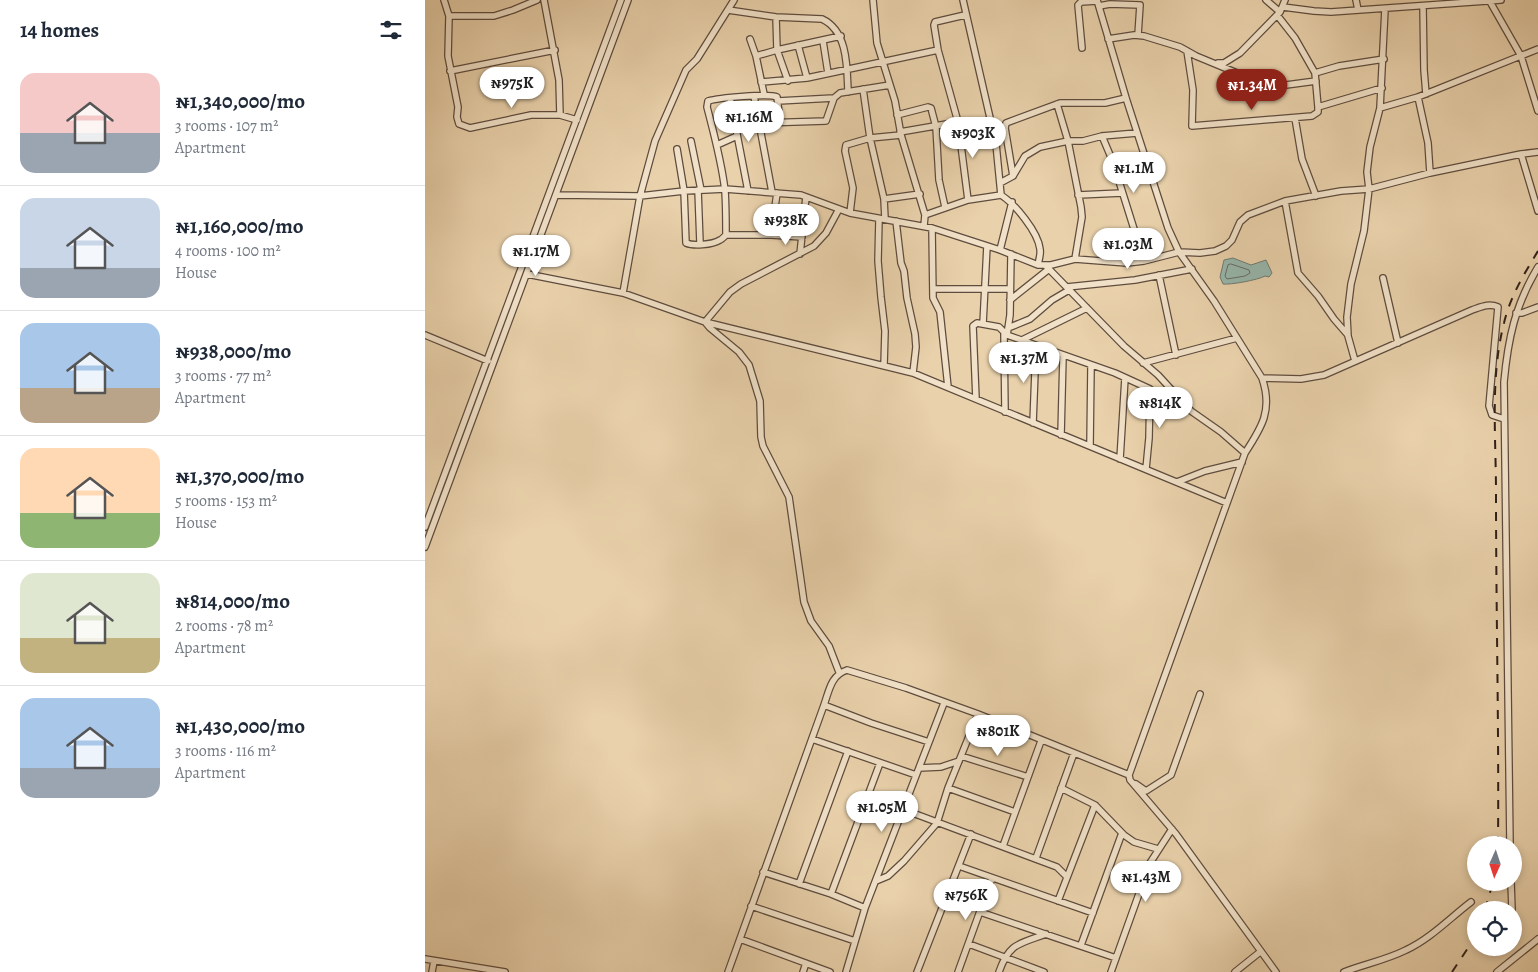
<!DOCTYPE html>
<html lang="en">
<head>
<meta charset="utf-8">
<style>
	body { margin:0; font-family:Alegreya,serif; background:#f6f6f7; color:#1f2937; height:100vh; display:flex; flex-direction:column; font-size:19px; white-space:nowrap }
	* { box-sizing:border-box; margin:0 }
	p { font-size:16px; color:#747a83 }
	.icon { flex:none; width:28px; height:28px; fill:none; stroke:currentColor; stroke-width:2; stroke-linecap:round; stroke-linejoin:round }
	.map { position:relative; flex:1; overflow:hidden }
	.side { display:flex; flex-direction:column; background:#fff; width:425px }
	.side>* { flex:none }
	.needle { width:32px; rotate:183deg }
	.buttons { position:absolute; left:1042px; top:836px; display:grid; gap:10px }
	.buttons a { display:grid; place-items:center; width:55px; height:55px; border-radius:50%; background:#fff; box-shadow:0 2px 8px #0003; font-size:25px }
	.price { position:absolute; translate:-50% -42px; padding:0 11px; border-radius:18px; background:#fff; color:#222; font-size:16px; line-height:32px; filter:drop-shadow(0 1px 2px #0008) }
	.price::after { content:''; position:absolute; left:50%; top:30px; width:15px; height:11px; margin-left:-8px; background:inherit; clip-path:polygon(0 0,100% 0,50% 100%) }
	.price.selected { background:#8f2418; color:#fff }
	ul { padding:0; list-style:none }
	li { display:flex; align-items:center; gap:15px; height:125px; padding:0 20px }
	li+li { border-top:1px solid #e0e1e3 }
	li span { display:grid; place-items:center; flex:none; width:140px; height:100px; border-radius:15px; color:#555 }
	li>.icon { margin-inline-start:auto }
	span .icon { width:60px; height:60px; fill:#fffc; stroke-width:1 }
	li b { font-size:21px }
	h2 { display:flex; justify-content:space-between; align-items:center; height:60px; padding:0 20px; font-size:21px }
	main { display:flex; flex:1; min-height:0 }
	.map>svg:first-child { display:block }
</style>
</head>
<body>
<main>
<section class="side">
<h2>14 homes<svg class="icon" aria-label="filters" viewBox="0 0 24 24"><path d="M4 7h16M4 17h16"/><circle cx="9" cy="7" r="2"/><circle cx="15" cy="17" r="2"/></svg></h2>
<ul>
<li><span style="background:linear-gradient(#f6c9c9 60%,#9aa5b1 0)"><svg class="icon" aria-label="home" viewBox="0 0 24 24"><path d="M3 11l9-7 9 7M6 9v11h12V9"/></svg></span><div><b>₦1,340,000/mo</b><p>3 rooms · 107 m²</p><p>Apartment</p></div></li>
<li><span style="background:linear-gradient(#c9d6e8 70%,#9aa5b1 0)"><svg class="icon" aria-label="home" viewBox="0 0 24 24"><path d="M3 11l9-7 9 7M6 9v11h12V9"/></svg></span><div><b>₦1,160,000/mo</b><p>4 rooms · 100 m²</p><p>House</p></div></li>
<li><span style="background:linear-gradient(#a9c7e8 65%,#b9a48a 0)"><svg class="icon" aria-label="home" viewBox="0 0 24 24"><path d="M3 11l9-7 9 7M6 9v11h12V9"/></svg></span><div><b>₦938,000/mo</b><p>3 rooms · 77 m²</p><p>Apartment</p></div></li>
<li><span style="background:linear-gradient(#ffd9b3 65%,#8fb573 0)"><svg class="icon" aria-label="home" viewBox="0 0 24 24"><path d="M3 11l9-7 9 7M6 9v11h12V9"/></svg></span><div><b>₦1,370,000/mo</b><p>5 rooms · 153 m²</p><p>House</p></div></li>
<li><span style="background:linear-gradient(#dfe7d0 65%,#c2b280 0)"><svg class="icon" aria-label="home" viewBox="0 0 24 24"><path d="M3 11l9-7 9 7M6 9v11h12V9"/></svg></span><div><b>₦814,000/mo</b><p>2 rooms · 78 m²</p><p>Apartment</p></div></li>
<li><span style="background:linear-gradient(#a9c7e8 70%,#9aa5b1 0)"><svg class="icon" aria-label="home" viewBox="0 0 24 24"><path d="M3 11l9-7 9 7M6 9v11h12V9"/></svg></span><div><b>₦1,430,000/mo</b><p>3 rooms · 116 m²</p><p>Apartment</p></div></li>
</ul>
</section>
<div class="map">
<svg width="1113" height="972" viewBox="0 0 1113 972">
	<rect width="100%" height="100%" fill="#e9d1ab"/>
	<filter id="stains"><feTurbulence type="fractalNoise" baseFrequency=".004" numOctaves="4"/><feColorMatrix values="0 0 0 0 .2 0 0 0 0 .09 0 0 0 0 .02 0 0 0 .5 -.17"/></filter>
	<radialGradient id="worn" r=".72"><stop offset=".6" stop-color="#630" stop-opacity="0"/><stop offset="1" stop-color="#630" stop-opacity=".3"/></radialGradient>
	<path fill="#97b7ad" stroke="#6e7b72" d="M 808,258 L 826,265 L 841,260 L 847,273 L 844,277 L 840,276 C 833,280 805,285 798,284 L 795,277 L 799,260 Z"/>
	<g fill="none" stroke-linecap="round" stroke-linejoin="round">
		<path stroke="#646c64" stroke-width="1" d="M 806,264 L 824,270 L 825,273 L 820,276 L 802,279 L 800,276 L 803,265 Z"/>
		<defs>
			<path id="minor" d="M 19,0 L 24,16 L 23,56 L 33,107 L 32,117 L 34,124 L 45,128 L 106,115 L 135,115
				M 119,0 L 134,80 L 135,115 L 152,120
				M 448,0 L 452,43 L 470,101 L 476,135 L 500,215 L 499,226
				M 538,0 L 571,144 L 576,195
				M 672,0 L 701,98 L 743,228 L 754,252 L 789,301 L 837,378 C 848,410 837,427 820,453 L 704,775 L 705,780 L 751,834 L 851,972
				M 841,0 L 855,12
				M 931,0 L 933,10
				M 1064,0 L 1096,56 L 1113,111
				M 674,6 L 685,4 L 715,5 L 713,35
				M 998,6 L 999,70 L 1001,94
				M 858,7 L 889,11 L 906,12 L 1076,0
				M 303,10 L 351,17 L 397,19 C 423,31 422,67 423,92
				M 540,15 L 510,22 L 509,25 L 513,50 L 533,122 L 543,200
				M 24,16 L 69,16 L 88,10 L 112,0
				M 351,17 L 352,50 L 363,81
				M 325,39 L 331,56 L 339,94
				M 683,39 L 709,35 L 719,36 L 755,47 L 771,56 L 846,87 L 891,81
				M 398,41 L 403,73
				M 373,45 L 382,78
				M 657,48 L 653,5 L 656,2 L 672,1
				M 762,51 L 768,90 L 767,126 L 887,116 L 893,112 L 893,107 L 890,73 L 870,38 L 852,15
				M 331,56 L 352,50 L 416,36
				M 793,63 L 799,63 L 815,53 L 855,12 L 860,0
				M 25,71 L 130,50
				M 890,73 L 914,66 L 959,59
				M 336,82 L 382,78 L 513,50
				M 438,89 L 445,138 L 459,199 L 460,219
				M 329,96 L 347,192
				M 993,97 L 1003,143 L 1005,173
				M 305,98 L 323,191
				M 353,101 L 409,98 L 415,93 L 465,85
				M 632,104 L 643,141 L 656,207 L 657,217 L 650,259
				M 893,107 L 957,88
				M 955,108 L 993,97 L 1113,49
				M 472,115 L 503,107 L 506,108 L 511,127 L 514,180 L 520,207
				M 870,118 L 877,159 L 891,196
				M 334,123 L 401,121 L 409,98
				M 475,132 L 533,122
				M 677,136 L 688,162 L 719,261
				M 266,141 L 276,190
				M 292,145 L 312,136
				M 252,149 L 259,191 L 261,243 C 268,246 287,245 295,240 C 296,240 300,236 301,235 C 301,220 301,206 300,191 C 297,163 289,134 282,107 L 283,101 C 293,98 344,93 352,97 L 355,121
				M 1096,154 L 1113,211
				M 588,176 L 580,128 L 581,123 L 635,103 L 680,103 L 701,98
				M 575,183 L 588,176 L 600,156 L 615,147 L 643,141 L 658,141 L 677,136 L 712,133
				M 273,190 L 275,243
				M 131,195 L 215,196 L 259,191 L 300,189 L 376,195 L 425,213 L 507,228 L 575,250 L 613,265 L 626,265 L 650,259 L 702,263 L 719,261 L 754,252 L 775,253 L 790,251 L 801,246 L 807,240 L 815,222 L 823,215 L 860,201 L 916,191 L 944,189 L 1005,173 L 1096,154 L 1113,152
				M 653,195 L 697,193
				M 459,199 L 495,194
				M 860,201 L 873,273 L 893,296 L 909,319 L 922,334
				M 414,209 L 401,233 L 389,246 L 316,284 L 305,292 L 280,322 L 285,328 L 314,352 L 324,365 L 335,401 L 336,437 L 338,446 L 364,497 L 379,602 L 386,621 L 404,646 L 414,672
				M 425,213 L 428,188 L 420,151 L 421,145 L 445,138 L 476,135
				M 500,215 L 543,200 L 576,195 C 590,204 613,232 615,249 C 616,254 614,259 613,265
				M 454,219 L 453,261 L 456,297 L 460,331 L 459,366
				M 471,221 L 476,263 L 479,271 L 482,298 L 490,334 L 491,347 L 488,373
				M 507,228 L 508,298 L 515,312 L 523,387
				M 301,235 L 346,235 L 377,237
				M 346,235 L 352,193
				M 575,250 L 587,202
				M 375,254 L 381,197
				M 621,266 L 699,346 L 733,375 L 766,411 L 796,432 L 820,453
				M 102,274 L 198,293 L 280,322 L 488,373 L 802,503
				M 734,275 L 751,355
				M 958,278 L 973,343
				M 642,287 L 710,280 L 767,269
				M 508,289 L 585,289
				M 198,293 L 215,196 L 230,141 L 261,70 L 272,59 L 309,0
				M 585,300 L 624,269
				M 1091,313 L 1097,313 L 1113,307
				M 558,324 L 562,246
				M 583,328 L 605,319 L 627,300 L 644,290
				M 579,334 L 580,412
				M 0,335 L 63,361
				M 582,335 L 585,315 L 586,254
				M 597,340 L 662,308
				M 930,361 L 923,336 L 922,317 L 926,284 L 939,231 L 944,189 L 942,172 L 945,147 L 955,108 L 960,9
				M 718,363 L 812,338
				M 837,378 L 876,379 L 899,375 L 1047,310 C 1056,307 1064,303 1073,307 L 1064,406 L 1067,415 L 1079,419
				M 551,399 L 548,326 L 552,323 L 574,327 L 582,335 L 690,373 L 725,389 L 724,438 L 721,469
				M 608,423 L 611,346
				M 636,435 L 638,356
				M 665,446 L 666,366
				M 695,459 L 700,378
				M 752,482 L 780,471 L 817,462
				M 0,527 L 196,0
				M 0,547 L 203,0
				M 399,705 L 446,723 L 504,742
				M 387,739 L 491,775
				M 536,756 L 603,777
				M 494,768 L 516,767 L 534,761
				M 711,784 L 721,791 L 746,775 L 775,694
				M 523,788 L 590,812
				M 636,788 L 670,805 L 699,835 L 709,842 L 733,849
				M 477,809 L 632,867 L 642,877
				M 1085,845 L 1079,382 C 1083,339 1090,305 1113,267
				M 578,846 L 616,741
				M 611,858 L 649,753
				M 534,866 L 668,913
				M 338,872 L 406,894 L 440,908
				M 451,881 L 463,876 L 479,861 L 512,823 L 523,788 L 553,714
				M 1086,882 L 1087,910
				M 374,884 L 423,751
				M 406,894 L 455,763
				M 633,901 L 670,805
				M 326,906 L 430,941
				M 555,912 L 691,958
				M 315,939 L 405,972
				M 544,944 L 619,972
				M 656,945 L 697,833
				M 0,959 L 80,972
				M 7,972 L 9,961
				M 303,972 L 399,705 C 404,691 406,675 422,670 L 481,688 L 553,714 L 704,775
				M 378,972 L 381,963
				M 421,972 L 440,908 L 519,703
				M 492,972 L 546,834
				M 533,972 L 567,878
				M 574,972 C 584,943 594,944 621,934
				M 686,972 L 725,863 L 747,829
				M 810,972 L 835,952
				M 919,972 C 940,964 961,960 981,950 C 1005,939 1025,918 1046,902
				M 1072,972 L 1113,939"/>
		</defs>
		<use href="#minor" stroke="#5e4c3e" stroke-width="8"/>
		<use href="#minor" stroke="#f1e1c8" stroke-width="5.5"/>
		<path stroke="#30201a" stroke-width="2" stroke-dasharray="9 9" stroke-linecap="butt" d="M 1073,845 C 1074,727 1071,610 1071,493 C 1071,437 1065,377 1079,323 C 1085,297 1099,274 1113,251
			M 1060,910 L 1068,882
			M 1027,972 L 1045,945 L 1051,932"/>
	</g>
	<rect width="100%" height="100%" filter="url(#stains)"/>
	<rect width="100%" height="100%" fill="url(#worn)"/>
</svg>
<div class="buttons">
<a><svg class="needle" viewBox="-14 -14 28 28"><path d="M0-13l5 13h-10z" fill="#e53935"/><path d="M0 13l5-13h-10z" fill="#747a83"/></svg></a>
<a><svg class="icon" aria-label="locate" viewBox="0 0 24 24"><circle cx="12" cy="12" r="6"/><path d="M12 2v4M12 18v4M2 12h4M18 12h4"/></svg></a>
</div>
<b class="price" style="left:87px;top:109px">₦975K</b>
<b class="price selected" style="left:827px;top:111px">₦1.34M</b>
<b class="price" style="left:324px;top:143px">₦1.16M</b>
<b class="price" style="left:548px;top:159px">₦903K</b>
<b class="price" style="left:709px;top:194px">₦1.1M</b>
<b class="price" style="left:361px;top:246px">₦938K</b>
<b class="price" style="left:703px;top:270px">₦1.03M</b>
<b class="price" style="left:111px;top:277px">₦1.17M</b>
<b class="price" style="left:599px;top:384px">₦1.37M</b>
<b class="price" style="left:735px;top:429px">₦814K</b>
<b class="price" style="left:573px;top:757px">₦801K</b>
<b class="price" style="left:457px;top:833px">₦1.05M</b>
<b class="price" style="left:721px;top:903px">₦1.43M</b>
<b class="price" style="left:541px;top:921px">₦756K</b>
</div>
</main>
</body>
</html>
